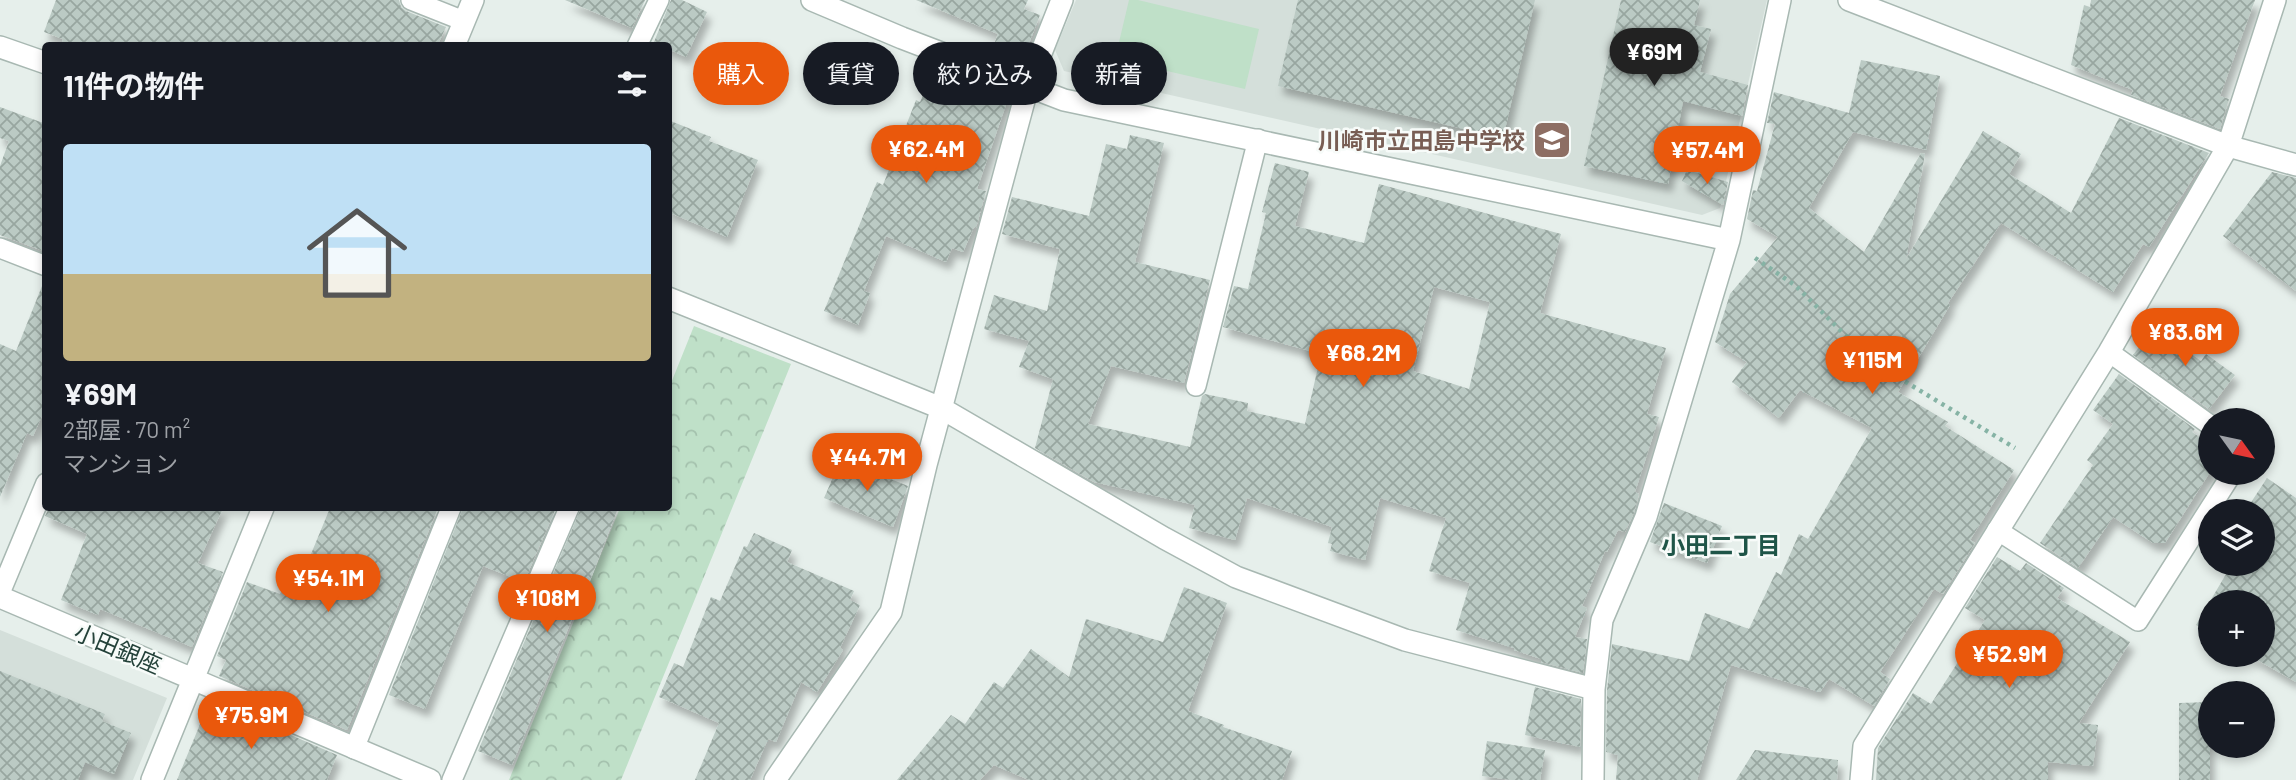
<!DOCTYPE html>
<html lang="ja">
<head>
<meta charset="utf-8">
<style>
	body { margin:0; font-family:Barlow,"Noto Sans JP",sans-serif; background:#20242c; color:#f1f3f6; height:100vh; display:flex; flex-direction:column; font-size:26px; white-space:nowrap }
	* { box-sizing:border-box; margin:0 }
	p { font-size:23px; color:#9ea1a6 }
	.icon { flex:none; width:38px; height:38px; fill:none; stroke:currentColor; stroke-width:2; stroke-linecap:round; stroke-linejoin:round }
	.map { position:relative; flex:1; overflow:hidden }
	.panel { position:absolute; left:42px; top:42px; width:630px; height:469px; display:flex; flex-direction:column; background:#171b24; border-radius:7px; box-shadow:0 4px 10px #0003 }
	.panel>* { flex:none }
	.top-card { position:absolute; left:693px; top:42px; width:665px; height:63px; display:flex; gap:14px }
	.needle { width:46px; rotate:123deg }
	.tools { position:absolute; left:2198px; top:408px; display:grid; gap:14px }
	.tools a { display:grid; place-items:center; width:77px; height:77px; border-radius:50%; background:#171b24; box-shadow:0 4px 10px #0003; font-size:35px }
	.price { position:absolute; translate:-50% -60px; padding:0 16px; border-radius:24px; background:#ea580c; color:#fff; font-size:23px; line-height:46px; filter:drop-shadow(0 2px 4px #0008) }
	.price::after { content:''; position:absolute; left:50%; top:42px; width:21px; height:16px; margin-left:-10px; background:inherit; clip-path:polygon(0 0,100% 0,50% 100%) }
	.price.on { background:#222; color:#fff }
	ul { padding:0; list-style:none }
	li { display:grid; align-content:center; gap:14px; height:371px; padding:0 21px }
	li span { display:grid; place-items:center; height:217px; border-radius:7px; color:#555 }
	li>.icon { margin-inline-start:auto }
	span .icon { width:126px; height:126px; fill:#fffc; stroke-width:1 }
	li b { font-size:30px }
	h2 { display:flex; justify-content:space-between; align-items:center; height:84px; padding:0 21px; font-size:30px }
	.pill { padding:0 24px; border-radius:32px; background:#171b24; box-shadow:0 4px 10px #0003; font-size:24px; line-height:63px }
	.pill.on { background:#ea580c; color:#fff }
	.map>svg:first-child { display:block }
</style>
</head>
<body>
<div class="map">
<svg width="2296" height="780" viewBox="0 0 2296 780">
	<defs>
		<pattern id="park-crowns" width="20" height="18" patternUnits="userSpaceOnUse" patternTransform="scale(1.75)"><rect width="20" height="18" fill="#bfe0c8"/><path d="M2 6a3 3 0 1 1 6 0M12 15a3 3 0 1 1 6 0" fill="none" stroke="#a4c1ad"/></pattern>
		<pattern id="building-cross-hatch" width="8" height="8" patternUnits="userSpaceOnUse" patternTransform="scale(1.75)"><rect width="8" height="8" fill="#bbcac4"/><path d="M0 0l8 8M0 8l8-8" fill="none" stroke="#98a6a0"/></pattern>
		<filter id="shadow"><feDropShadow dx="4.5" dy="8" stdDeviation="3.5" flood-color="#0004"/></filter>
	</defs>
	<rect width="100%" height="100%" fill="#e6efeb"/>
	<path fill="#d4dfda" d="M 1076,0 L 1767,0 L 1720,208 L 1702,215 L 1064,71 L 1055,50 Z
		M 0,630 L 167,698 L 133,780 L 0,780 Z"/>
	<path fill="url(#park-crowns)" d="M 694,326 L 791,364 L 621,780 L 509,780 L 620,508 L 668,508 L 669,388 Z"/>
	<path fill="#bfe0c8" d="M 1129,0 L 1138,0 L 1259,29 L 1245,89 L 1115,59 Z"/>
	<path fill="url(#building-cross-hatch)" fill-rule="evenodd" filter="url(#shadow)" d="M 56,0 L 399,0 L 401,7 L 406,11 L 446,27 L 437,46 L 61,46 L 63,39 L 44,32 Z
		M 565,0 L 645,0 L 632,28 Z
		M 671,0 L 682,0 L 707,12 L 686,57 L 668,49 L 668,46 L 654,42 Z
		M 916,0 L 1028,0 L 1024,9 L 1040,15 L 1019,69 L 989,57 L 998,34 Z
		M 1298,0 L 1535,0 L 1503,138 L 1278,86 Z
		M 1621,0 L 1700,0 L 1694,25 L 1711,29 L 1700,72 L 1748,85 L 1742,116 L 1683,101 L 1668,184 L 1584,166 Z
		M 2091,0 L 2255,0 L 2220,96 L 2229,99 L 2220,129 L 2131,95 L 2133,90 L 2071,65 L 2084,5 L 2090,7 Z
		M 1861,60 L 1940,76 L 1926,150 L 1853,132 L 1809,208 L 1864,252 L 1921,153 L 1925,154 L 1906,259 L 1983,131 L 2021,154 L 2009,174 L 2071,213 L 2119,118 L 2209,153 L 2149,247 L 2143,244 L 2113,292 L 2001,223 L 1948,303 L 1950,305 L 1898,392 L 1948,422 L 1945,426 L 2014,470 L 1970,540 L 1975,543 L 1943,594 L 1934,589 L 1880,672 L 1890,679 L 1874,706 L 1829,679 L 1820,692 L 1731,665 L 1697,780 L 1616,780 L 1618,755 L 1606,752 L 1607,690 L 1612,644 L 1689,661 L 1705,613 L 1749,629 L 1776,572 L 1781,575 L 1799,534 L 1808,539 L 1872,428 L 1800,390 L 1779,418 L 1732,382 L 1747,362 L 1715,342 L 1730,294 L 1778,237 L 1747,219 L 1753,190 L 1757,191 L 1775,124 L 1767,123 L 1774,92 L 1849,113 Z
		M 932,75 L 959,86 L 963,77 L 1010,93 L 977,189 L 986,191 L 976,228 L 974,227 L 963,252 L 952,248 L 946,262 L 886,236 L 864,291 L 870,293 L 858,325 L 824,311 L 877,182 L 883,185 L 916,100 L 920,102 Z
		M 0,107 L 46,124 L 46,252 L 0,235 L 0,166 L 9,141 L 0,138 Z
		M 668,120 L 711,137 L 709,141 L 758,160 L 727,237 L 668,212 Z
		M 1130,135 L 1164,143 L 1135,262 L 1210,280 L 1184,383 L 1111,366 L 1088,424 L 1190,447 L 1202,396 L 1205,394 L 1248,403 L 1247,411 L 1305,424 L 1321,354 L 1223,327 L 1234,286 L 1248,289 L 1266,213 L 1262,212 L 1275,163 L 1309,172 L 1295,226 L 1364,243 L 1379,184 L 1561,234 L 1540,313 L 1666,348 L 1647,414 L 1659,417 L 1635,492 L 1639,494 L 1634,513 L 1625,532 L 1618,530 L 1607,552 L 1605,551 L 1582,606 L 1587,608 L 1575,637 L 1587,639 L 1583,673 L 1541,662 L 1541,659 L 1514,650 L 1514,648 L 1456,630 L 1470,583 L 1429,571 L 1446,518 L 1380,498 L 1365,560 L 1330,551 L 1332,544 L 1328,543 L 1332,527 L 1247,498 L 1235,540 L 1189,528 L 1195,505 L 1094,482 L 1035,448 L 1053,379 L 1019,367 L 1029,341 L 984,329 L 994,295 L 1047,311 L 1060,249 L 1002,234 L 1012,197 L 1089,216 L 1106,144 L 1127,149 ZM 1434,287 L 1490,302 L 1469,389 L 1413,371 Z
		M 1687,170 L 1728,182 L 1723,205 L 1682,181 Z
		M 2272,172 L 2296,178 L 2296,291 L 2223,236 Z
		M 44,281 L 46,407 L 33,436 L 27,433 L 0,497 L 0,344 L 16,351 Z
		M 2154,328 L 2201,361 L 2206,354 L 2235,375 L 2209,409 L 2133,355 Z
		M 2119,374 L 2195,429 L 2192,432 L 2210,444 L 2210,472 L 2165,543 L 2153,543 L 2113,517 L 2078,568 L 2040,543 L 2093,465 L 2087,460 L 2113,424 L 2093,410 Z
		M 841,459 L 908,486 L 893,527 L 824,498 Z
		M 2267,478 L 2296,498 L 2296,682 L 2247,654 L 2263,654 L 2263,602 L 2210,602 L 2210,633 L 2196,625 L 2232,564 L 2263,564 L 2263,511 L 2254,511 L 2248,507 Z
		M 1664,503 L 1722,526 L 1707,563 L 1650,542 Z
		M 49,508 L 223,508 L 198,563 L 223,572 L 192,647 L 100,609 L 98,615 L 61,600 L 87,534 L 45,516 Z
		M 330,508 L 438,508 L 347,730 L 219,676 L 226,660 L 217,656 L 247,582 L 280,594 L 285,584 L 297,588 Z
		M 463,508 L 556,508 L 524,582 L 483,566 L 425,709 L 389,695 Z
		M 581,508 L 618,508 L 591,578 L 579,607 L 577,607 L 512,765 L 478,751 Z
		M 754,533 L 792,550 L 787,562 L 854,591 L 850,600 L 860,605 L 840,648 L 843,650 L 817,692 L 801,682 L 776,742 L 768,739 L 750,780 L 695,780 L 719,723 L 659,697 L 674,663 L 683,667 L 711,597 L 720,601 L 744,546 L 747,547 Z
		M 1997,557 L 2020,571 L 2026,563 L 2064,588 L 2057,598 L 2130,642 L 2079,723 L 2098,725 L 2093,766 L 2048,762 L 2048,780 L 1876,780 L 1878,748 L 1913,693 L 1931,704 L 1985,620 L 1965,608 Z
		M 1184,587 L 1227,603 L 1188,711 L 1224,725 L 1223,727 L 1292,751 L 1282,780 L 1029,780 L 994,765 L 980,780 L 897,780 L 951,715 L 965,724 L 994,682 L 1003,688 L 1031,649 L 1069,677 L 1086,619 L 1163,642 Z
		M 0,671 L 105,714 L 102,721 L 131,733 L 114,774 L 85,762 L 78,780 L 0,780 Z
		M 1535,687 L 1581,699 L 1580,747 L 1525,735 Z
		M 210,700 L 337,755 L 327,780 L 177,780 Z
		M 2210,702 L 2210,780 L 2179,780 L 2179,703 Z
		M 1487,741 L 1545,750 L 1540,780 L 1512,780 L 1482,776 Z
		M 1755,750 L 1838,760 L 1837,780 L 1736,780 Z"/>
	<g fill="none" stroke-linecap="round" stroke-linejoin="round">
		<defs>
			<path id="service" d="M 411,0 L 464,21
				M 637,46 L 659,0
				M 0,248 L 46,266
				M 2109,352 L 2210,425
				M 1196,386 L 1258,139
				M 1997,530 L 2138,621 L 2233,472
				M 0,593 L 46,483
				M 354,749 L 451,508
				M 452,780 L 569,508"/>
			<path id="minor" d="M 812,0 L 902,38 L 1064,100 L 1729,240
				M 1849,0 L 2228,146 L 2296,165
				M 454,46 L 473,0
				M 0,47 L 46,63
				M 668,298 L 941,408 L 1164,538 L 1236,577 L 1405,640 L 1594,689
				M 0,597 L 430,780
				M 152,780 L 263,508
				M 775,780 L 891,612 L 926,465 L 1028,86 L 1062,0
				M 1593,780 L 1594,689 L 1602,620 L 1646,517 L 1729,240 L 1780,0
				M 1861,780 L 1864,746 L 2109,352 L 2228,146 L 2275,0"/>
		</defs>
		<use href="#service" stroke="#a8b8b2" stroke-width="22"/>
		<use href="#minor" stroke="#a8b8b2" stroke-width="24"/>
		<path stroke="#86b3a5" stroke-width="4.5" stroke-dasharray="3.5 5" stroke-linecap="butt" d="M 1755,258 L 1796,286 L 1871,361 L 2015,448"/>
		<use href="#service" stroke="#fff" stroke-width="19"/>
		<use href="#minor" stroke="#fff" stroke-width="21"/>
	</g>
	<defs>
		<symbol id="school-square" viewBox="-11 -11 22 22"><rect x="-9" y="-9" width="18" height="18" rx="4" fill="#8d6e63" stroke="#f7fbf9"/><path d="M0-5L7-2L0 1L-7-2ZM-4 1L0 2.5L4 1V4Q0 6-4 4Z" fill="#fff"/></symbol>
	</defs>
	<g fill-rule="evenodd">
		<use href="#school-square" x="1530" y="118" width="44" height="44"/>
	</g>
	<g text-anchor="middle" dominant-baseline="central" stroke-width="5" stroke-linejoin="round" paint-order="stroke">
		<g font-size="23" font-weight="bold" fill="#785e54" stroke="#f7fbf9" text-anchor="end">
			<text x="1525" y="140">川崎市立田島中学校</text>
		</g>
		<g font-size="23" fill="#24423a" stroke="#f7fbf9">
			<text transform="translate(118 648) rotate(23)">小田銀座</text>
		</g>
		<g font-size="24" font-weight="bold" fill="#1f5548" stroke="#f7fbf9">
			<text x="1721" y="544">小田二丁目</text>
		</g>
	</g>
</svg>
<div class="tools">
<a><svg class="needle" viewBox="-14 -14 28 28"><path d="M0-13l5 13h-10z" fill="#e53935"/><path d="M0 13l5-13h-10z" fill="#9ea1a6"/></svg></a>
<a><svg class="icon" aria-label="layers" viewBox="0 0 24 24"><path d="M12 4l9 5-9 5-9-5zM3 14l9 5 9-5"/></svg></a>
<a>+</a>
<a>−</a>
</div>
<b class="price on" style="left:1654px;top:88px">¥69M</b>
<b class="price" style="left:926px;top:185px">¥62.4M</b>
<b class="price" style="left:1707px;top:186px">¥57.4M</b>
<b class="price" style="left:2185px;top:368px">¥83.6M</b>
<b class="price" style="left:1363px;top:389px">¥68.2M</b>
<b class="price" style="left:1872px;top:396px">¥115M</b>
<b class="price" style="left:867px;top:493px">¥44.7M</b>
<b class="price" style="left:328px;top:614px">¥54.1M</b>
<b class="price" style="left:547px;top:634px">¥108M</b>
<b class="price" style="left:2009px;top:690px">¥52.9M</b>
<b class="price" style="left:251px;top:751px">¥75.9M</b>
<div class="top-card">
<a class="pill on">購入</a>
<a class="pill">賃貸</a>
<a class="pill">絞り込み</a>
<a class="pill">新着</a>
</div>
<section class="panel">
<h2>11件の物件<svg class="icon" aria-label="filters" viewBox="0 0 24 24"><path d="M4 7h16M4 17h16"/><circle cx="9" cy="7" r="2"/><circle cx="15" cy="17" r="2"/></svg></h2>
<ul>
<li><span style="background:linear-gradient(#bfe0f5 60%,#c2b280 0)"><svg class="icon" aria-label="home" viewBox="0 0 24 24"><path d="M3 11l9-7 9 7M6 9v11h12V9"/></svg></span><div><b>¥69M</b><p>2部屋 · 70 m²</p><p>マンション</p></div></li>
</ul>
</section>
</div>
</body>
</html>
